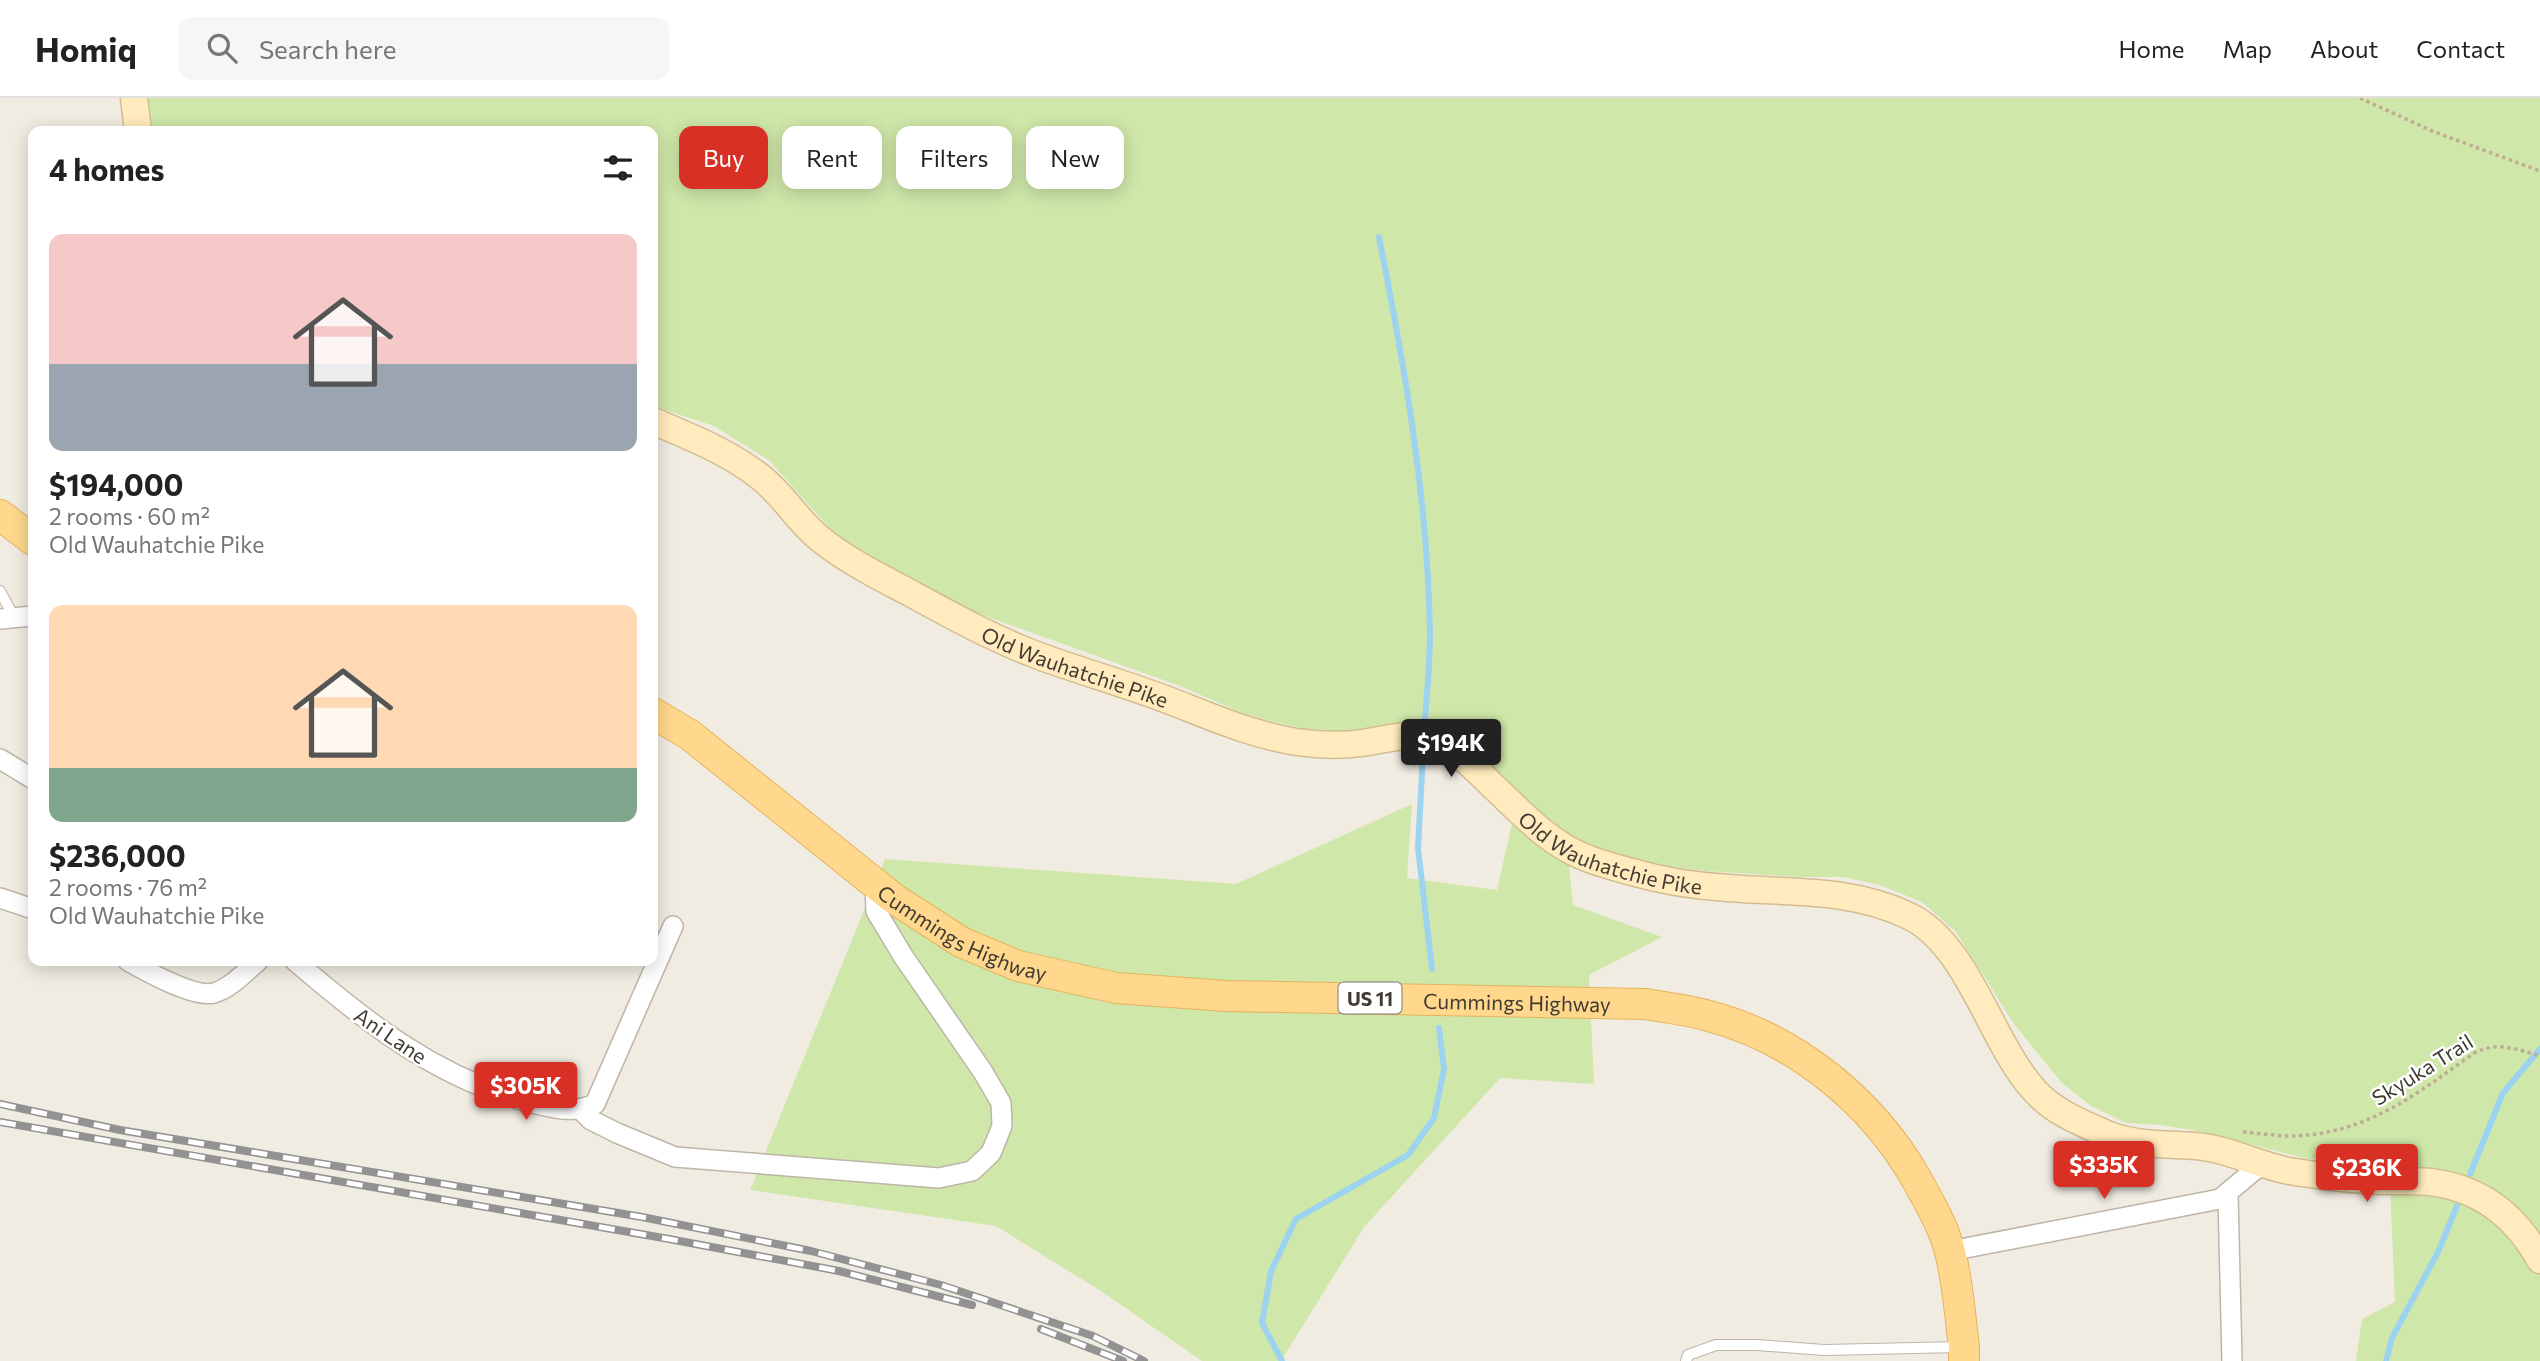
<!DOCTYPE html>
<html lang="en">
<head>
<meta charset="utf-8">
<style>
	body { margin:0; font-family:Commissioner,sans-serif; background:#f6f6f6; color:#222; height:100vh; display:flex; flex-direction:column; font-size:26px; white-space:nowrap }
	* { box-sizing:border-box; margin:0 }
	p { font-size:23px; color:#767676 }
	.icon { flex:none; width:38px; height:38px; fill:none; stroke:currentColor; stroke-width:2; stroke-linecap:round; stroke-linejoin:round }
	.map { position:relative; flex:1; overflow:hidden }
	.drawer { position:absolute; left:28px; top:28px; width:630px; height:840px; display:flex; flex-direction:column; background:#fff; border-radius:14px; box-shadow:0 4px 18px #0003 }
	.drawer>* { flex:none }
	.banner { position:absolute; left:679px; top:28px; width:665px; height:63px; display:flex; gap:14px }
	.price { position:absolute; translate:-50% -60px; padding:0 16px; border-radius:7px; background:#d93025; color:#fff; font-size:23px; line-height:46px; filter:drop-shadow(0 2px 4px #0008) }
	.price::after { content:''; position:absolute; left:50%; top:42px; width:21px; height:16px; margin-left:-10px; background:inherit; clip-path:polygon(0 0,100% 0,50% 100%) }
	.price.active { background:#222; color:#fff }
	ul { padding:0; list-style:none }
	li { display:grid; align-content:center; gap:14px; height:371px; padding:0 21px }
	li span { display:grid; place-items:center; height:217px; border-radius:14px; color:#555 }
	li>.icon { margin-inline-start:auto }
	span .icon { width:126px; height:126px; fill:#fffc; stroke-width:1 }
	li b { font-size:30px }
	h2 { display:flex; justify-content:space-between; align-items:center; height:84px; padding:0 21px; font-size:30px }
	.tag { padding:0 24px; border-radius:14px; background:#fff; box-shadow:0 4px 18px #0003; font-size:24px; line-height:63px }
	.tag.active { background:#d93025; color:#fff }
	header { display:flex; align-items:center; gap:42px; box-sizing:border-box; height:98px; padding:0 35px; background:#fff; border-bottom:2px solid #e0e0e0 }
	header strong { font-size:33px }
	nav { display:flex; gap:38px; margin-inline-start:auto; font-size:24px }
	.search { width:490px; height:63px; background:#f6f6f6; display:flex; align-items:center; gap:18px; box-sizing:border-box; padding:0 24px; border-radius:14px; color:#767676; font-size:26px }
	.map>svg:first-child { display:block }
</style>
</head>
<body>
<header>
<strong>Homiq</strong>
<div class="search"><svg class="icon" aria-label="search" viewBox="0 0 24 24"><circle cx="10" cy="10" r="6"/><path d="M15 15l6 6"/></svg>Search here</div>
<nav><a>Home</a><a>Map</a><a>About</a><a>Contact</a></nav>
</header>
<div class="map">
<svg width="2540" height="1263" viewBox="0 0 2540 1263">
	<rect width="100%" height="100%" fill="#f1ece2"/>
	<path fill="#cfe7a9" d="M 148,0 L 2540,0 L 2540,1263 L 2356,1263 L 2362,1221 L 2395,1204 L 2389,1062 L 2308,1061 L 2198,1033 L 2161,1027 L 2126,1025 L 2091,1008 L 2062,985 L 2014,926 L 1956,834 L 1922,804 L 1880,787 L 1844,779 L 1801,779 L 1706,773 L 1617,761 L 1566,738 L 1573,807 L 1662,839 L 1589,877 L 1594,986 L 1500,980 L 1364,1129 L 1281,1263 L 1202,1263 L 1101,1193 L 996,1128 L 750,1092 L 885,761 L 1236,786 L 1412,706 L 1407,780 L 1497,792 L 1519,695 L 1465,643 L 1439,631 L 1411,625 L 1349,635 L 1307,631 L 1270,623 L 1240,614 L 1180,588 L 966,511 L 864,458 L 830,431 L 770,363 L 714,328 L 653,308 L 653,33 L 153,33 Z"/>
	<g fill="none" stroke-linecap="round" stroke-linejoin="round">
		<path stroke="#9cd3f0" stroke-width="6" d="M 1379,139 C 1405,270 1428,403 1430,536 C 1430,564 1427,593 1425,621
			M 1423,656 L 1418,750 L 1432,871
			M 2470,1076 L 2503,995 L 2540,951
			M 1282,1263 L 1262,1225 L 1271,1173 L 1296,1121 L 1408,1057 L 1434,1020 L 1444,971 L 1439,930
			M 2386,1263 L 2392,1240 L 2438,1154 L 2457,1108"/>
		<defs>
			<path id="lane" d="M 0,493 L 14,519
				M 1686,1263 L 1688,1257 L 1716,1247 L 1757,1247 L 1824,1252 L 1960,1249"/>
			<path id="street" d="M 0,521 L 33,518
				M 0,661 L 33,681
				M 0,800 L 33,811
				M 128,863 C 146,873 194,900 214,895 C 231,890 245,874 258,863
				M 295,863 C 367,925 438,981 532,1005 C 554,1010 573,1016 595,1006 L 673,828
				M 581,1012 L 591,1022 L 617,1035 L 675,1059 L 939,1080 L 972,1073 L 991,1055 L 1002,1028 L 1001,1005 L 983,974 L 903,858 L 876,813 L 875,787
				M 2228,1097 L 2232,1263
				M 1950,1153 L 2220,1101 L 2263,1065"/>
			<g id="secondary">
				<path d="M 134,0 L 138,33"/>
				<path id="s1" d="M 653,323 C 690,339 727,353 759,378 C 782,395 797,422 819,440 C 847,463 880,479 912,496 C 954,519 994,541 1039,558 C 1083,574 1129,587 1173,604 C 1214,620 1253,637 1297,644 C 1318,647 1341,648 1362,645 C 1385,642 1414,632 1436,642 C 1459,653 1477,673 1495,690 C 1516,710 1537,732 1561,747 C 1582,761 1607,767 1632,774 C 1663,783 1696,788 1728,790 C 1791,795 1851,790 1909,818 C 1969,847 1990,944 2035,993 C 2055,1015 2082,1025 2109,1037 C 2135,1047 2166,1046 2195,1048 C 2226,1050 2258,1067 2289,1073 C 2314,1077 2340,1081 2365,1082 C 2386,1084 2408,1082 2430,1084 C 2481,1090 2516,1118 2540,1162"/>
			</g>
			<g id="primary">
				<path d="M 0,417 L 33,442"/>
				<path id="s2" d="M 653,615 L 690,637 L 893,800 L 961,844 L 1018,868 L 1116,890 L 1226,898 L 1646,906 C 1667,910 1689,912 1709,918 C 1796,941 1873,1004 1917,1082 C 1929,1104 1944,1129 1950,1154 C 1958,1184 1960,1218 1964,1249 L 1964,1263"/>
			</g>
		</defs>
		<use href="#lane" stroke="#bfb5a7" stroke-width="12"/>
		<use href="#street" stroke="#bfb5a7" stroke-width="22"/>
		<use href="#secondary" stroke="#d2bd90" stroke-width="29"/>
		<use href="#primary" stroke="#e4b35d" stroke-width="32"/>
		<path stroke="#bead95" stroke-width="3.5" stroke-dasharray="3.5 3.5" stroke-linecap="butt" d="M 2360,0 L 2432,33 L 2540,73
			M 2243,1034 C 2259,1035 2275,1038 2291,1038 C 2365,1037 2417,996 2474,955 C 2498,943 2516,951 2540,958"/>
		<use href="#lane" stroke="#fff" stroke-width="10"/>
		<use href="#street" stroke="#fff" stroke-width="19"/>
		<use href="#secondary" stroke="#ffebbe" stroke-width="26"/>
		<use href="#primary" stroke="#ffd88d" stroke-width="30"/>
		<defs>
			<path id="rail" d="M 0,1006 L 120,1032 L 642,1119 L 811,1153 L 941,1187 L 1093,1238 L 1144,1263
				M 0,1024 L 669,1141 L 839,1173 L 972,1207
				M 1041,1231 L 1123,1263"/>
		</defs>
		<use href="#rail" stroke="#929292" stroke-width="8"/>
		<use href="#rail" stroke="#fff" stroke-width="5" stroke-dasharray="16" stroke-linecap="butt"/>
	</g>
	<g text-anchor="middle" dominant-baseline="central" stroke-width="5" stroke-linejoin="round" paint-order="stroke">
		<rect fill="#fff" stroke="#7b7670" stroke-width="2" x="1338.5" y="884.5" width="63" height="31" rx="5"/>
		<g font-size="19" font-weight="bold" fill="#423b32">
			<text x="1370" y="900">US 11</text>
		</g>
		<g font-size="21" fill="#423b32" stroke="#fff">
			<text stroke="none"><textPath href="#s1" startOffset="494">Old Wauhatchie Pike</textPath></text>
			<text stroke="none"><textPath href="#s1" startOffset="1082">Old Wauhatchie Pike</textPath></text>
			<text stroke="none"><textPath href="#s2" startOffset="382">Cummings Highway</textPath></text>
			<text stroke="none"><textPath href="#s2" startOffset="948">Cummings Highway</textPath></text>
			<text transform="translate(391 937) rotate(34)">Ani Lane</text>
			<text transform="translate(2422 971) rotate(-32)">Skyuka Trail</text>
		</g>
	</g>
</svg>
<b class="price active" style="left:1451px;top:681px">$194K</b>
<b class="price" style="left:526px;top:1024px">$305K</b>
<b class="price" style="left:2104px;top:1103px">$335K</b>
<b class="price" style="left:2367px;top:1106px">$236K</b>
<div class="banner">
<a class="tag active">Buy</a>
<a class="tag">Rent</a>
<a class="tag">Filters</a>
<a class="tag">New</a>
</div>
<section class="drawer">
<h2>4 homes<svg class="icon" aria-label="filters" viewBox="0 0 24 24"><path d="M4 7h16M4 17h16"/><circle cx="9" cy="7" r="2"/><circle cx="15" cy="17" r="2"/></svg></h2>
<ul>
<li><span style="background:linear-gradient(#f6c9c9 60%,#9aa5b1 0)"><svg class="icon" aria-label="home" viewBox="0 0 24 24"><path d="M3 11l9-7 9 7M6 9v11h12V9"/></svg></span><div><b>$194,000</b><p>2 rooms · 60 m²</p><p>Old Wauhatchie Pike</p></div></li>
<li><span style="background:linear-gradient(#ffd9b3 75%,#7fa58c 0)"><svg class="icon" aria-label="home" viewBox="0 0 24 24"><path d="M3 11l9-7 9 7M6 9v11h12V9"/></svg></span><div><b>$236,000</b><p>2 rooms · 76 m²</p><p>Old Wauhatchie Pike</p></div></li>
</ul>
</section>
</div>
</body>
</html>
